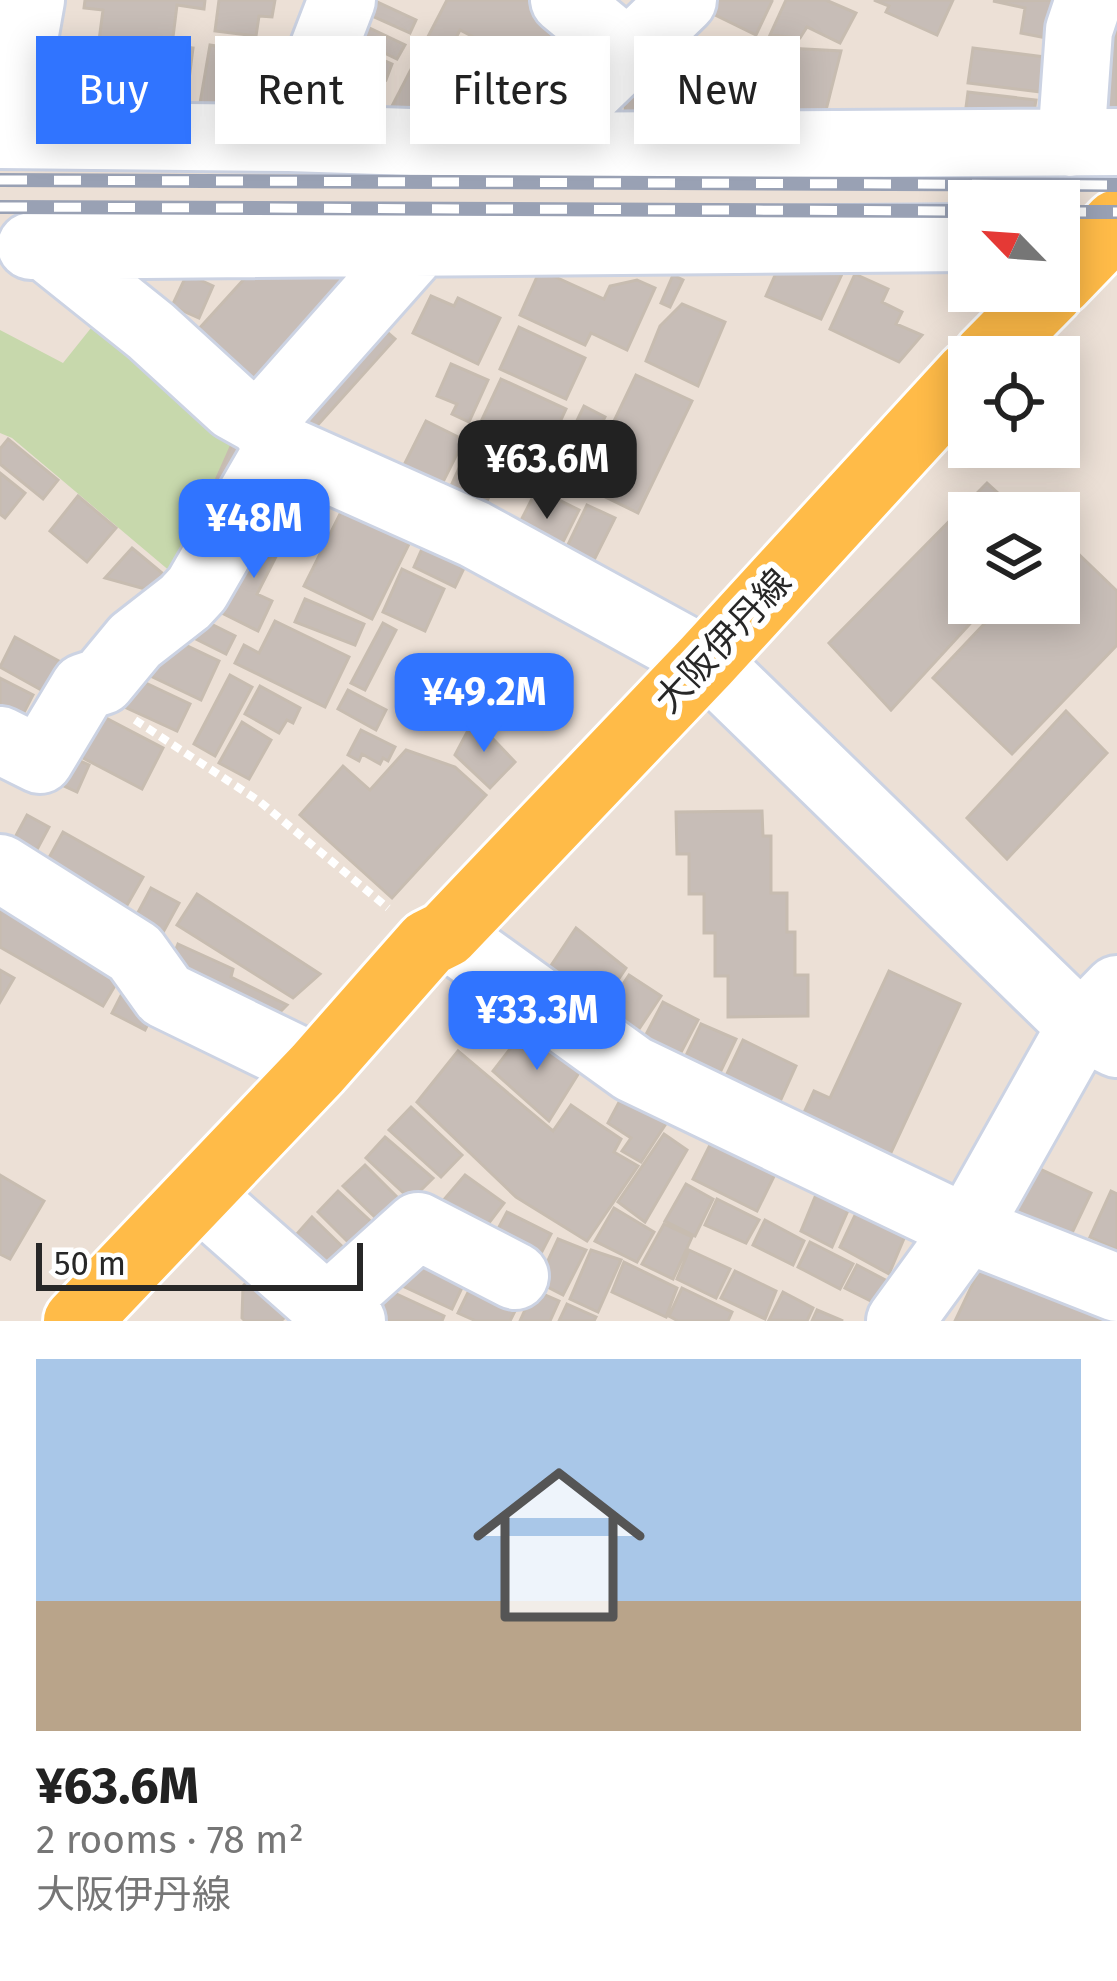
<!DOCTYPE html>
<html lang="en">
<head>
<meta charset="utf-8">
<style>
	body { margin:0; font-family:"Fira Sans","Noto Sans JP",sans-serif; background:#f6f6f6; color:#222; height:100vh; display:flex; flex-direction:column; font-size:45px; white-space:nowrap }
	* { box-sizing:border-box; margin:0 }
	p { font-size:39px; color:#767676 }
	.icon { flex:none; width:66px; height:66px; fill:none; stroke:currentColor; stroke-width:2; stroke-linecap:round; stroke-linejoin:round }
	.map { position:relative; height:1321px; overflow:hidden }
	.panel { display:flex; flex-direction:column; background:#fff; flex:1 }
	.panel>* { flex:none }
	.guide { position:absolute; left:36px; top:36px; width:1047px; height:108px; display:flex; gap:24px }
	.needle { width:78px; rotate:295deg }
	.fabs { position:absolute; left:948px; top:180px; display:grid; gap:24px }
	.fabs a { display:grid; place-items:center; width:132px; height:132px; border-radius:0px; background:#fff; box-shadow:0 6px 30px #0003; font-size:60px }
	.scale { position:absolute; left:36px; bottom:30px; width:327px; box-sizing:border-box; padding-left:12px; border:6px solid #272727; border-top:0; font-size:33px; line-height:42px; white-space:nowrap; color:#272727; -webkit-text-stroke:9px #fff; paint-order:stroke }
	.price { position:absolute; translate:-50% -102px; padding:0 27px; border-radius:24px; background:#3074ff; color:#fff; font-size:39px; line-height:78px; filter:drop-shadow(0 3px 6px #0008) }
	.price::after { content:''; position:absolute; left:50%; top:72px; width:36px; height:27px; margin-left:-18px; background:inherit; clip-path:polygon(0 0,100% 0,50% 100%) }
	.price.active { background:#222; color:#fff }
	ul { padding:0; list-style:none }
	li { display:grid; align-content:center; gap:24px; height:636px; padding:0 36px }
	li span { display:grid; place-items:center; height:372px; border-radius:0px; color:#555 }
	li>.icon { margin-inline-start:auto }
	span .icon { width:216px; height:216px; fill:#fffc; stroke-width:1 }
	li b { font-size:51px }
	.tag { padding:0 42px; border-radius:0px; background:#fff; box-shadow:0 6px 30px #0003; font-size:42px; line-height:108px }
	.tag.active { background:#3074ff; color:#fff }
	.map>svg:first-child { display:block }
</style>
</head>
<body>
<div class="map">
<svg width="1117" height="1321" viewBox="0 0 1117 1321">
	<rect width="100%" height="100%" fill="#ece0d6"/>
	<path fill="#c7d8ac" d="M 95,323 L 252,460 L 184,583 L 12,438 L 0,433 L 0,330 L 63,363 Z"/>
	<path fill="#c7bdb7" stroke="#c7bcb0" stroke-width="3" d="M 85,0 L 205,0 L 204,9 L 177,5 L 172,45 L 193,48 L 188,88 L 160,85 L 156,116 L 49,102 L 54,65 L 95,71 L 103,10 L 84,8 Z
		M 219,0 L 275,0 L 272,17 L 259,16 L 256,36 L 215,31 Z
		M 373,0 L 416,20 L 410,33 L 361,11 Z
		M 447,0 L 528,0 L 576,24 L 592,42 L 569,87 L 460,30 L 434,80 L 471,99 L 460,121 L 419,100 L 411,115 L 392,106 Z
		M 709,0 L 771,0 L 772,1 L 756,35 L 705,10 Z
		M 786,0 L 826,0 L 856,13 L 840,43 L 807,27 L 800,38 L 770,35 Z
		M 874,0 L 953,0 L 937,35 L 886,12 L 889,6 Z
		M 1080,0 L 1072,43 L 1021,33 L 1025,8 L 993,1 Z
		M 1117,0 L 1117,127 L 1094,123 Z
		M 357,22 L 405,45 L 397,59 L 350,36 Z
		M 691,28 L 692,42 L 741,41 L 742,79 L 669,80 L 668,29 Z
		M 347,44 L 392,64 L 386,80 L 340,59 Z
		M 210,45 L 282,56 L 280,73 L 265,71 L 249,115 L 199,109 Z
		M 768,47 L 841,51 L 823,122 L 755,118 L 759,59 L 768,59 Z
		M 656,48 L 662,115 L 626,119 L 623,77 Z
		M 973,48 L 1069,60 L 1065,95 L 968,83 Z
		M 451,58 L 464,65 L 456,81 L 443,74 Z
		M 476,58 L 515,79 L 504,100 L 492,93 L 489,99 L 462,84 Z
		M 733,90 L 734,121 L 671,122 L 670,91 Z
		M 968,92 L 1036,100 L 1032,123 L 965,115 Z
		M 255,267 L 376,274 L 256,405 L 187,342 Z
		M 540,270 L 604,299 L 610,286 L 637,280 L 655,288 L 627,350 L 591,333 L 585,345 L 520,315 Z
		M 776,273 L 842,274 L 821,319 L 766,296 Z
		M 187,274 L 213,286 L 199,318 L 172,306 Z
		M 855,274 L 888,289 L 882,302 L 902,312 L 896,324 L 922,335 L 899,362 L 830,329 Z
		M 673,275 L 683,280 L 670,307 L 661,303 Z
		M 431,296 L 454,306 L 458,298 L 500,318 L 478,364 L 413,333 Z
		M 682,304 L 725,322 L 698,386 L 646,361 L 660,326 Z
		M 373,320 L 395,339 L 307,437 L 285,418 Z
		M 519,327 L 585,358 L 566,399 L 500,369 Z
		M 451,364 L 488,380 L 469,422 L 452,414 L 457,404 L 437,396 Z
		M 636,375 L 692,401 L 638,513 L 583,486 Z
		M 501,379 L 566,409 L 536,474 L 514,464 L 521,448 L 478,428 Z
		M 584,406 L 605,417 L 572,485 L 551,474 Z
		M 426,421 L 464,440 L 435,498 L 397,479 Z
		M 8,439 L 58,480 L 43,499 L 0,464 L 0,449 Z
		M 234,440 L 261,452 L 243,490 L 217,478 Z
		M 471,442 L 502,456 L 491,480 L 496,482 L 479,518 L 439,512 Z
		M 0,473 L 25,493 L 5,518 L 0,514 Z
		M 987,483 L 1020,513 L 969,513 L 969,603 L 989,603 L 891,710 L 829,643 Z
		M 537,489 L 579,510 L 556,556 L 514,534 Z
		M 78,496 L 116,528 L 87,562 L 50,531 Z
		M 349,496 L 411,540 L 372,619 L 304,586 Z
		M 587,505 L 615,518 L 590,568 L 563,555 Z
		M 264,524 L 287,535 L 257,594 L 272,601 L 258,631 L 220,612 Z
		M 1064,540 L 1117,591 L 1117,645 L 1012,754 L 933,678 L 1004,603 L 1059,603 L 1059,545 Z
		M 425,542 L 467,562 L 455,587 L 414,567 Z
		M 132,548 L 168,578 L 156,592 L 105,578 Z
		M 402,569 L 444,589 L 425,631 L 383,612 Z
		M 305,599 L 364,624 L 355,645 L 295,622 Z
		M 187,612 L 235,636 L 226,654 L 178,630 Z
		M 275,621 L 349,657 L 325,707 L 235,663 L 244,645 L 259,653 Z
		M 383,623 L 396,630 L 365,690 L 351,683 Z
		M 156,631 L 219,661 L 201,700 L 138,670 Z
		M 15,637 L 59,661 L 43,691 L 0,667 Z
		M 230,675 L 252,687 L 215,756 L 194,744 Z
		M 131,676 L 190,704 L 177,731 L 118,704 Z
		M 0,678 L 33,695 L 16,728 L 0,720 Z
		M 260,686 L 300,708 L 293,723 L 287,720 L 279,733 L 245,714 Z
		M 348,690 L 386,710 L 376,730 L 338,709 Z
		M 85,707 L 163,748 L 142,789 L 64,748 Z
		M 1066,711 L 1107,753 L 1007,859 L 967,818 Z
		M 474,719 L 515,762 L 490,788 L 455,755 Z
		M 242,722 L 271,740 L 249,779 L 219,763 Z
		M 361,730 L 395,747 L 388,761 L 383,758 L 380,764 L 362,754 L 359,761 L 348,755 Z
		M 406,750 L 455,767 L 486,795 L 392,898 L 300,815 L 343,766 L 370,790 Z
		M 63,753 L 89,765 L 77,792 L 51,780 Z
		M 762,811 L 763,836 L 771,836 L 771,893 L 787,893 L 787,932 L 795,932 L 795,975 L 808,975 L 808,1016 L 728,1017 L 728,976 L 715,976 L 715,933 L 704,933 L 704,894 L 689,894 L 689,854 L 677,854 L 676,812 Z
		M 27,815 L 49,827 L 26,870 L 4,858 Z
		M 63,832 L 143,877 L 118,921 L 39,876 Z
		M 0,883 L 126,967 L 103,1006 L 0,947 Z
		M 151,888 L 179,903 L 155,947 L 127,933 Z
		M 197,894 L 320,974 L 293,998 L 177,925 Z
		M 576,928 L 626,968 L 598,1010 L 546,973 Z
		M 178,944 L 233,969 L 231,977 L 287,1005 L 262,1030 L 167,971 Z
		M 0,970 L 14,978 L 0,1002 Z
		M 889,971 L 960,1004 L 888,1159 L 801,1119 L 814,1091 L 830,1098 Z
		M 629,975 L 661,996 L 635,1035 L 603,1014 Z
		M 131,976 L 158,1004 L 145,1030 L 112,1013 Z
		M 663,1002 L 698,1020 L 677,1060 L 642,1042 Z
		M 701,1024 L 736,1039 L 717,1079 L 682,1064 Z
		M 526,1028 L 580,1071 L 549,1121 L 493,1071 Z
		M 743,1040 L 796,1066 L 778,1106 L 724,1080 Z
		M 458,1051 L 553,1131 L 571,1105 L 621,1139 L 614,1152 L 638,1166 L 587,1241 L 516,1197 L 417,1102 Z
		M 626,1089 L 671,1116 L 641,1162 L 622,1151 L 631,1138 L 608,1123 Z
		M 411,1107 L 462,1155 L 441,1177 L 389,1130 Z
		M 664,1134 L 687,1150 L 645,1222 L 618,1202 Z
		M 385,1137 L 433,1178 L 411,1200 L 366,1158 Z
		M 714,1137 L 780,1164 L 757,1211 L 693,1179 Z
		M 365,1165 L 406,1206 L 384,1226 L 343,1186 Z
		M 1036,1167 L 1091,1193 L 1071,1235 L 1017,1211 Z
		M 0,1175 L 44,1201 L 10,1259 L 0,1254 Z
		M 465,1175 L 504,1203 L 479,1236 L 441,1203 Z
		M 686,1184 L 713,1199 L 695,1236 L 665,1221 Z
		M 820,1185 L 853,1199 L 832,1247 L 801,1231 Z
		M 338,1191 L 378,1228 L 356,1250 L 318,1212 Z
		M 1111,1191 L 1117,1194 L 1117,1250 L 1090,1237 Z
		M 717,1199 L 759,1220 L 746,1243 L 705,1225 Z
		M 614,1208 L 654,1232 L 637,1262 L 595,1241 Z
		M 858,1209 L 908,1229 L 889,1274 L 840,1247 Z
		M 507,1212 L 551,1234 L 535,1265 L 490,1244 Z
		M 312,1217 L 351,1255 L 329,1279 L 289,1243 Z
		M 765,1220 L 804,1241 L 793,1265 L 753,1245 Z
		M 664,1224 L 692,1237 L 673,1279 L 642,1264 Z
		M 558,1239 L 586,1250 L 563,1295 L 538,1282 Z
		M 810,1242 L 853,1264 L 840,1289 L 798,1267 Z
		M 591,1250 L 621,1260 L 598,1312 L 570,1299 Z
		M 689,1250 L 730,1269 L 716,1298 L 677,1279 Z
		M 407,1251 L 467,1277 L 452,1309 L 396,1283 Z
		M 986,1256 L 1117,1319 L 1117,1321 L 955,1321 Z
		M 624,1262 L 677,1288 L 666,1317 L 612,1292 Z
		M 857,1265 L 893,1284 L 879,1305 L 845,1288 Z
		M 735,1271 L 776,1291 L 765,1319 L 721,1298 Z
		M 256,1272 L 294,1308 L 281,1321 L 245,1321 L 242,1318 L 243,1286 Z
		M 473,1282 L 519,1303 L 510,1321 L 476,1321 L 458,1313 Z
		M 682,1288 L 732,1312 L 728,1321 L 678,1321 L 669,1316 Z
		M 388,1290 L 444,1316 L 442,1321 L 389,1321 L 377,1315 Z
		M 534,1290 L 559,1301 L 550,1321 L 520,1321 Z
		M 783,1292 L 813,1308 L 807,1321 L 769,1320 Z
		M 567,1304 L 596,1317 L 594,1321 L 559,1321 Z
		M 817,1310 L 843,1321 L 812,1321 Z"/>
	<g fill="none" stroke-linecap="round" stroke-linejoin="round">
		<defs>
			<path id="minor" d="M 564,0 L 628,53
				M 0,135 L 289,138 L 532,146 L 1117,142
				M 7,135 L 31,0
				M 289,138 L 342,0
				M 1071,143 L 1079,30 L 1089,0
				M 532,146 L 683,0
				M 31,246 L 969,238
				M 46,247 L 151,331 L 234,407 L 261,422 L 279,447 L 474,534 L 706,661 L 1081,1026 L 1117,1044
				M 261,422 L 419,244
				M 0,740 L 40,760 L 84,687 L 102,681 L 135,641 L 185,602 L 197,589 L 279,447
				M 0,868 L 135,953 L 165,995 L 317,1069
				M 446,934 L 633,1069 L 967,1229 L 1117,1288
				M 198,1194 L 327,1308 L 352,1321
				M 327,1308 L 418,1226 L 515,1276
				M 900,1321 L 967,1229 L 1081,1026 L 1117,989"/>
			<path id="major" d="M 1059,283 L 1117,223
				M 986,357 L 1051,291
				M 77,1321 L 317,1069 L 428,943 L 446,934 L 706,661 L 969,374"/>
		</defs>
		<use href="#minor" stroke="#ccd3e3" stroke-width="72"/>
		<use href="#major" stroke="#fff" stroke-width="72"/>
		<path stroke="#fff" stroke-width="8" stroke-dasharray="9 6" stroke-linecap="butt" d="M 135,720 L 259,801 L 388,908"/>
		<use href="#minor" stroke="#fff" stroke-width="66"/>
		<use href="#major" stroke="#ffbb48" stroke-width="66"/>
		<defs>
			<path id="rail" d="M 0,180 L 1117,185
				M 0,207 L 969,211
				M 1059,212 L 1117,212"/>
		</defs>
		<use href="#rail" stroke="#99a1b4" stroke-width="14"/>
		<use href="#rail" stroke="#fff" stroke-width="9" stroke-dasharray="27" stroke-linecap="butt"/>
	</g>
	<g text-anchor="middle" dominant-baseline="central" stroke-width="12" stroke-linejoin="round" paint-order="stroke">
		<g font-size="36" fill="#272727" stroke="#fff">
			<text transform="translate(723 641) rotate(-47)">大阪伊丹線</text>
		</g>
	</g>
</svg>
<div class="fabs">
<a><svg class="needle" viewBox="-14 -14 28 28"><path d="M0-13l5 13h-10z" fill="#e53935"/><path d="M0 13l5-13h-10z" fill="#767676"/></svg></a>
<a><svg class="icon" aria-label="locate" viewBox="0 0 24 24"><circle cx="12" cy="12" r="6"/><path d="M12 2v4M12 18v4M2 12h4M18 12h4"/></svg></a>
<a><svg class="icon" aria-label="layers" viewBox="0 0 24 24"><path d="M12 4l9 5-9 5-9-5zM3 14l9 5 9-5"/></svg></a>
</div>
<div class="scale">50 m</div>
<b class="price active" style="left:547px;top:522px">¥63.6M</b>
<b class="price" style="left:254px;top:581px">¥48M</b>
<b class="price" style="left:484px;top:755px">¥49.2M</b>
<b class="price" style="left:537px;top:1073px">¥33.3M</b>
<div class="guide">
<a class="tag active">Buy</a>
<a class="tag">Rent</a>
<a class="tag">Filters</a>
<a class="tag">New</a>
</div>
</div>
<section class="panel">
<ul>
<li><span style="background:linear-gradient(#a9c7e8 65%,#b9a48a 0)"><svg class="icon" aria-label="home" viewBox="0 0 24 24"><path d="M3 11l9-7 9 7M6 9v11h12V9"/></svg></span><div><b>¥63.6M</b><p>2 rooms · 78 m²</p><p>大阪伊丹線</p></div></li>
</ul>
</section>
</body>
</html>
